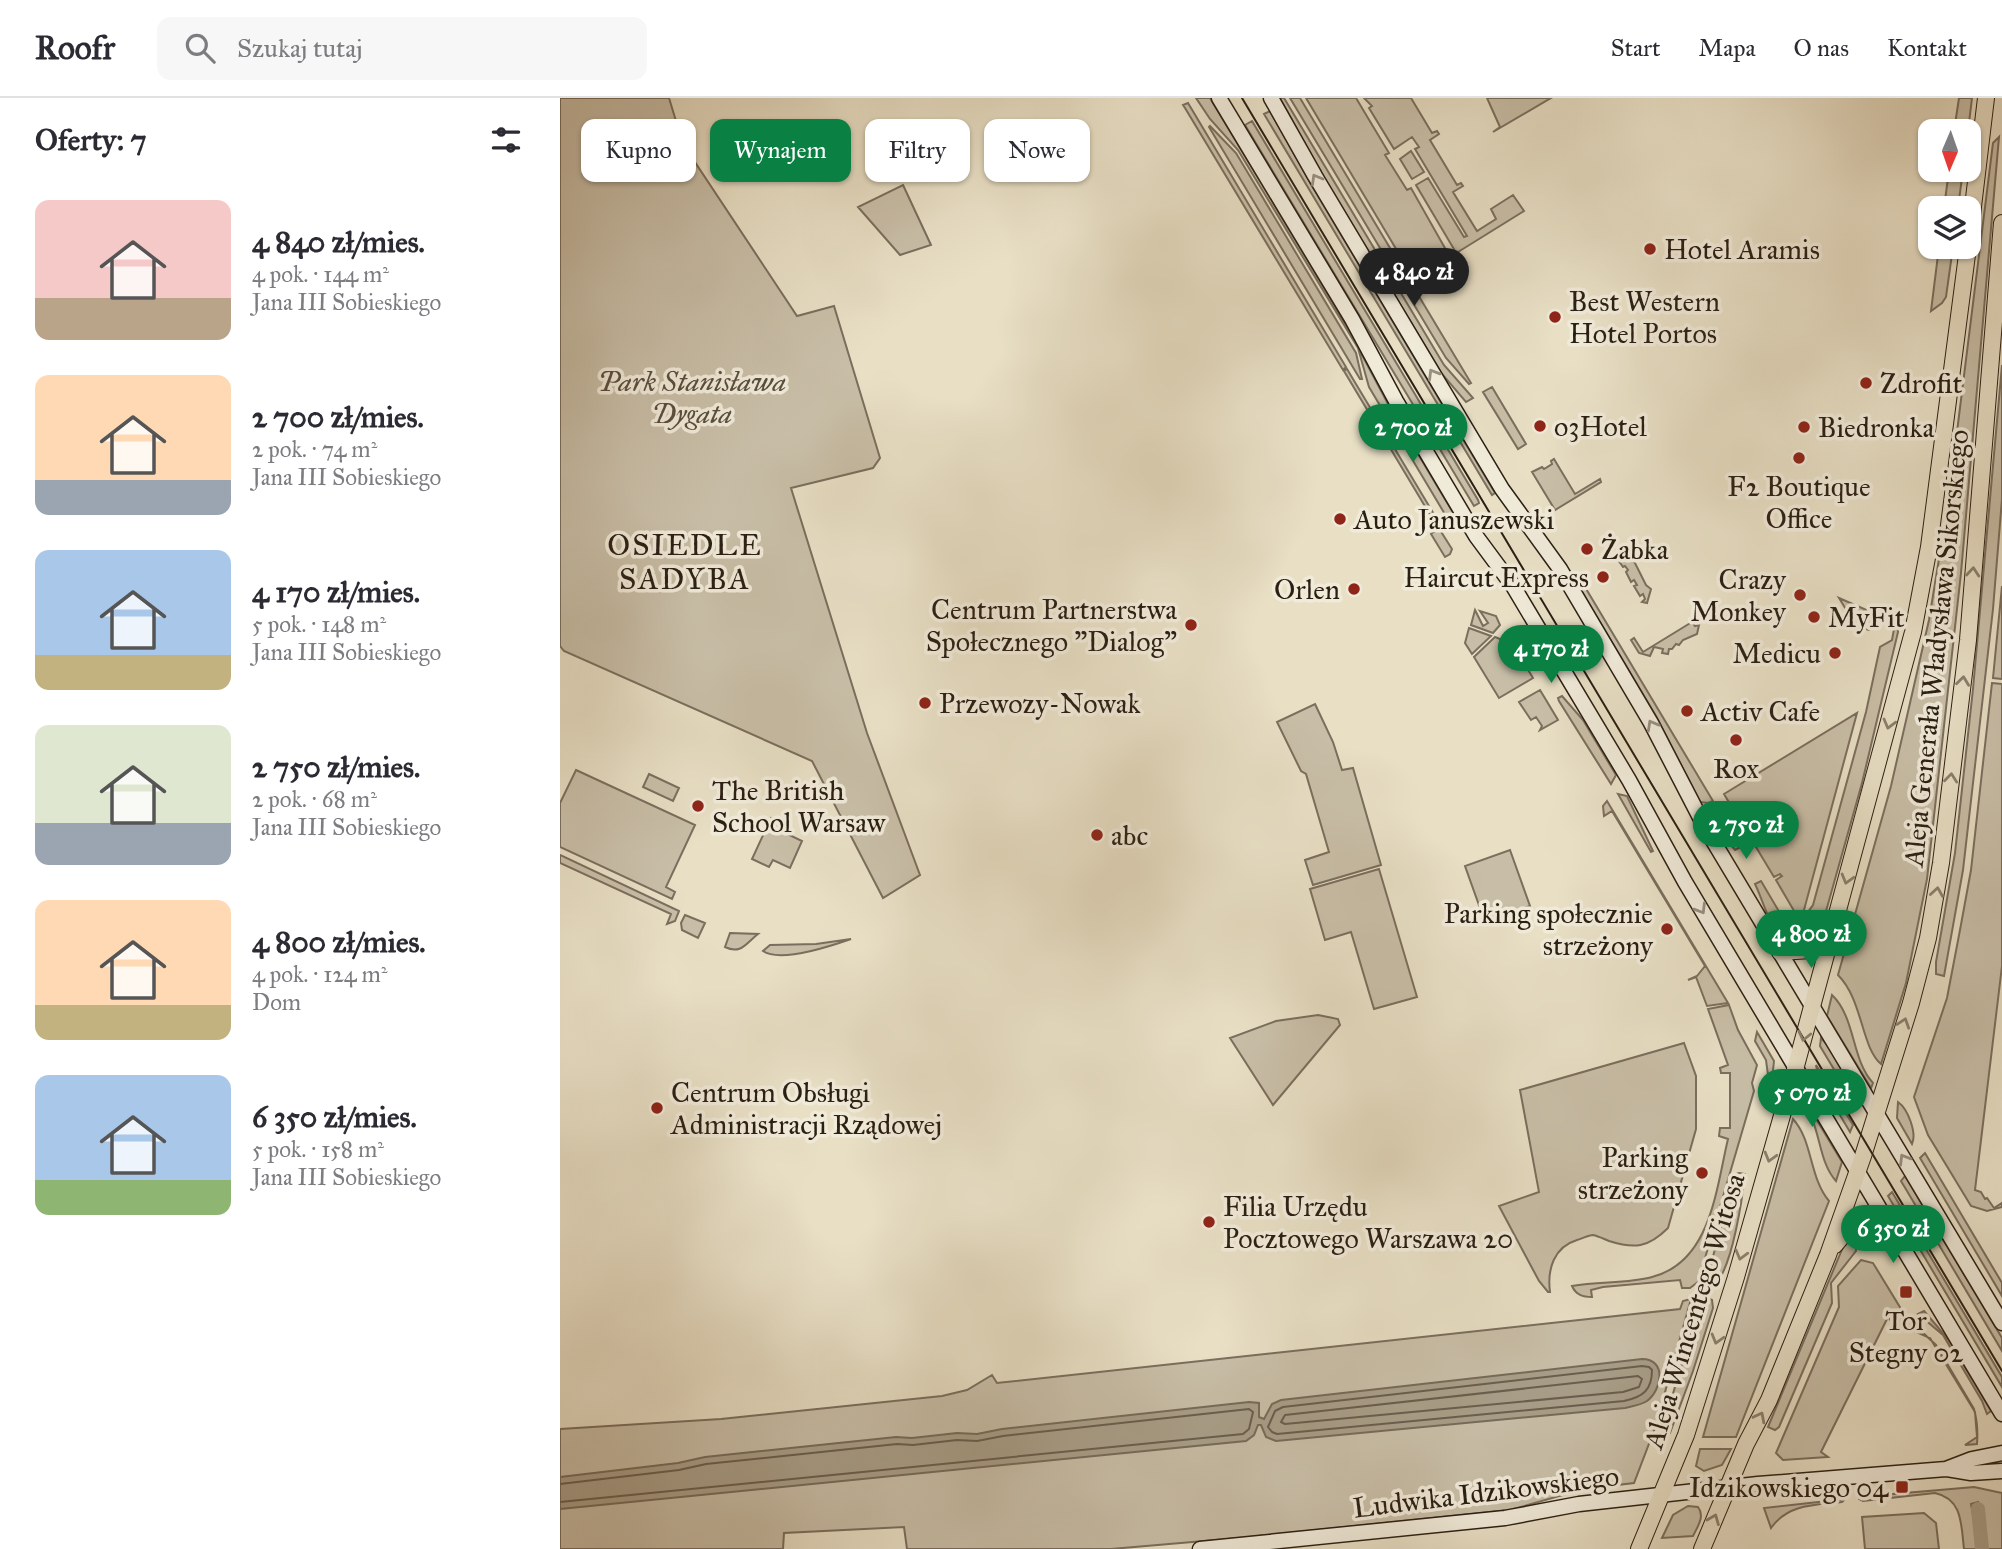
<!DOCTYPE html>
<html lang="pl">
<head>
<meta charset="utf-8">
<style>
	body { margin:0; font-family:"IM FELL Great Primer",serif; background:#f7f7f7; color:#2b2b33; height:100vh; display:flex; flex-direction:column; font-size:26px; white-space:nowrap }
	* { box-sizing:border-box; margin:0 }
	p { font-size:23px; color:#7c7c81 }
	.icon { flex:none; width:38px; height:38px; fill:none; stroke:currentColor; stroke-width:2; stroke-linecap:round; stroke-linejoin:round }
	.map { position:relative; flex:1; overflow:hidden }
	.side { display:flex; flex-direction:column; background:#fff; width:560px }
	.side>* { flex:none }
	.guide { position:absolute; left:21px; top:21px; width:665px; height:63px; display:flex; gap:14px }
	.needle { width:46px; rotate:182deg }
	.fabs { position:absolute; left:1358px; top:21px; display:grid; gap:14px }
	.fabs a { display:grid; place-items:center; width:63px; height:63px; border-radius:14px; background:#fff; box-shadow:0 2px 5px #0004; font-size:35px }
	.price { position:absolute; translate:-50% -60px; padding:0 16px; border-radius:24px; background:#0b8043; color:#fff; font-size:23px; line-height:46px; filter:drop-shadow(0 2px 4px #0008) }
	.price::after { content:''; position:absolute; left:50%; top:42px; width:21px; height:16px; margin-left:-10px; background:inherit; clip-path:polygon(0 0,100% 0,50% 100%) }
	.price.selected { background:#222; color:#fff }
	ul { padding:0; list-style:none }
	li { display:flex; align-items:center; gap:21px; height:175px; padding:0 35px }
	li span { display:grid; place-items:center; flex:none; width:196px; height:140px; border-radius:14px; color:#555 }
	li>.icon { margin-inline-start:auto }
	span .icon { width:84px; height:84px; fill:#fffc; stroke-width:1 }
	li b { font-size:30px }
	h2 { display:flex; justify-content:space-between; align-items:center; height:84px; padding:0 35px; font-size:30px }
	.pill { padding:0 24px; border-radius:14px; background:#fff; box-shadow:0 2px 5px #0004; font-size:24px; line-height:63px }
	.pill.selected { background:#0b8043; color:#fff }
	header { display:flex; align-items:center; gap:42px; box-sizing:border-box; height:98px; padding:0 35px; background:#fff; border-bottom:2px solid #e1e1e2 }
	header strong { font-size:33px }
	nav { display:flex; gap:38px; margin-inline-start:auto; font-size:24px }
	.search { width:490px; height:63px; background:#f7f7f7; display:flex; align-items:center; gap:18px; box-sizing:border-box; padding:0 24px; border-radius:14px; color:#7c7c81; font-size:26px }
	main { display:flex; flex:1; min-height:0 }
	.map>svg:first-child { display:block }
</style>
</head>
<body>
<header>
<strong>Roofr</strong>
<div class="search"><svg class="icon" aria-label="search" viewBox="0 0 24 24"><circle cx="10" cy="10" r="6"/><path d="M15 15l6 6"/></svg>Szukaj tutaj</div>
<nav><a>Start</a><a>Mapa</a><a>O nas</a><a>Kontakt</a></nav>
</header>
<main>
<section class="side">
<h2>Oferty: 7<svg class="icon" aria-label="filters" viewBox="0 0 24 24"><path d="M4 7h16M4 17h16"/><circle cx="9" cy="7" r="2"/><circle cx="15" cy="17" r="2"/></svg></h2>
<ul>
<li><span style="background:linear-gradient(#f6c9c9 70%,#b9a48a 0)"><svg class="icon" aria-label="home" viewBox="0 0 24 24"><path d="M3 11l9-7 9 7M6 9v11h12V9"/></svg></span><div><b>4 840 zł/mies.</b><p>4 pok. · 144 m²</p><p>Jana III Sobieskiego</p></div></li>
<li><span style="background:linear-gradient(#ffd9b3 75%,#9aa5b1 0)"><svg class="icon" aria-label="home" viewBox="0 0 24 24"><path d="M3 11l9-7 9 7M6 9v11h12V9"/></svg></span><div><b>2 700 zł/mies.</b><p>2 pok. · 74 m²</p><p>Jana III Sobieskiego</p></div></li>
<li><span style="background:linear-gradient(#a9c7e8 75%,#c2b280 0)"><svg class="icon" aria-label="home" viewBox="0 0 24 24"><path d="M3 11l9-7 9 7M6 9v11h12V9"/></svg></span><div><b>4 170 zł/mies.</b><p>5 pok. · 148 m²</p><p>Jana III Sobieskiego</p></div></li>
<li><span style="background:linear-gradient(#dfe7d0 70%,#9aa5b1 0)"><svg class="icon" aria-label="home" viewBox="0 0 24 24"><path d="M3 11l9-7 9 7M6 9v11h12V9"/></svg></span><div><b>2 750 zł/mies.</b><p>2 pok. · 68 m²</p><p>Jana III Sobieskiego</p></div></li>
<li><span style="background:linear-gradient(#ffd9b3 75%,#c2b280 0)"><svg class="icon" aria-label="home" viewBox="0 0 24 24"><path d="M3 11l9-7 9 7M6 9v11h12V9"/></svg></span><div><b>4 800 zł/mies.</b><p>4 pok. · 124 m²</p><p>Dom</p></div></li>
<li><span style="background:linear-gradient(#a9c7e8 75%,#8fb573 0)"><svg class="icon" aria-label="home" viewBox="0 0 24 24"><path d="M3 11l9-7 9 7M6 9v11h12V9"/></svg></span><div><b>6 350 zł/mies.</b><p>5 pok. · 158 m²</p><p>Jana III Sobieskiego</p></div></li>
</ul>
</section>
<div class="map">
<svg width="1442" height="1451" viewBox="0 0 1442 1451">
	<rect width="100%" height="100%" fill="#e8dfc5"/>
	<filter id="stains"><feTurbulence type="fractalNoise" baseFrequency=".00286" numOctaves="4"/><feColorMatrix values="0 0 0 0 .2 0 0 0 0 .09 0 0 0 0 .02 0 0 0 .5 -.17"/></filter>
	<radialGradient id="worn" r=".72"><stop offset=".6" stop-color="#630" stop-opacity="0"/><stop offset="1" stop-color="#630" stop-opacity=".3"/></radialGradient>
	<path fill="#c8bea7" stroke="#7a6e5d" stroke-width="2" d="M 0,0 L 109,0 L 123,46 L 237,218 L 274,208 L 320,360 L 313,370 L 231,390 L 307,635 L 360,777 L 323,800 L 252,663 L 4,553 L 0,548 Z
		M 636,0 L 650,0 L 784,223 L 828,306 L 895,418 L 889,423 L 809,289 L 798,250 L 678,52 L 650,21 Z
		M 720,0 L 724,0 L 884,267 L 913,300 L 906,304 L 882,276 L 761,75 Z
		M 730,0 L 740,0 L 911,285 L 909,286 L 886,260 Z
		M 746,0 L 796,0 L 829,55 L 825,57 L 847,92 L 851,90 L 890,159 L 854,181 Z
		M 804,0 L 851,0 L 872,35 L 877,33 L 879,36 L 870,42 L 897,87 L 901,85 L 903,88 L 893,94 L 917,133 L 936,121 L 931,111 L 953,97 L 964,113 L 898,154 L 895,153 L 856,87 L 868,80 L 904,139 L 907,138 L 855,51 L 859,49 L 852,39 L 834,51 L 809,10 L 812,8 Z
		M 927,0 L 991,0 L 933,34 L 940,29 Z
		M 1399,0 L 1412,0 L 1408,33 L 1394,33 Z
		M 628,5 L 786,269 L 783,272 L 625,10 L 623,7 Z
		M 710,13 L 752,88 L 935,395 L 932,397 L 704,16 Z
		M 692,23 L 918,402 L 919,405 L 914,408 L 685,27 Z
		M 650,28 L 676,55 L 796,255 L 802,281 L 800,281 L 649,29 Z
		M 1439,39 L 1401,475 L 1367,781 L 1346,885 L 1321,966 C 1301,949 1303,902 1278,877 L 1331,688 L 1369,522 L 1388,406 L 1433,45 Z
		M 851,53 L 864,74 L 852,81 L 840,61 Z
		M 1389,72 L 1403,72 L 1398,110 L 1384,110 Z
		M 343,87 L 371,147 L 340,157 L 298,109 Z
		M 1379,149 L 1393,149 L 1386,199 L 1382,205 L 1371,213 Z
		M 1442,267 L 1442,401 L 1433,511 L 1403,772 L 1384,878 L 1376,876 L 1376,864 L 1395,755 L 1413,591 Z
		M 787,271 L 881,428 L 880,432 L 892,451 L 890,456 L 885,459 L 871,436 L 878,430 L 784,273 Z
		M 932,289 L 966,346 L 958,351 L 923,294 Z
		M 994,361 L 1015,396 L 1040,381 L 1041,384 L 995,412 L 972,374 L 982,369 L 984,371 L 992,366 L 991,363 Z
		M 1063,454 L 1070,456 L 1071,462 L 1074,463 L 1086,487 L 1091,491 L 1087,505 L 1082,504 L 1085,501 L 1083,496 L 1080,498 L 1074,488 L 1077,487 L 1074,482 L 1071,484 L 1066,474 L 1068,472 L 1065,468 L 1063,469 L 1056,459 Z
		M 1019,479 L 1153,703 L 1148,705 L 1140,704 L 1096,618 L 1015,482 Z
		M 1442,488 L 1442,581 L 1433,580 Z
		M 1279,500 L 1318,517 L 1315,528 L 1309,532 L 1296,528 Z
		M 915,512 L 923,528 L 928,525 L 920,513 L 936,518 L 940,527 L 933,535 L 911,527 Z
		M 1337,515 L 1338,534 L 1302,685 L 1261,831 L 1258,837 L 1249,845 L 1242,822 L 1253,807 L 1306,614 L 1320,549 L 1332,542 Z
		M 1132,524 L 1135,528 L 1139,527 L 1137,536 L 1123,542 L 1119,547 L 1116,546 L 1112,551 L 1109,551 L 1108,556 L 1102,555 L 1103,551 L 1094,549 L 1090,558 L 1079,555 L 1071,542 L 1074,540 L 1083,554 Z
		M 909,530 L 931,538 L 912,556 L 905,545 Z
		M 935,539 L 952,546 L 973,580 L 939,600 L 914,559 Z
		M 1432,585 L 1442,586 L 1442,868 L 1415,1092 L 1421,1094 L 1425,1101 L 1427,1100 L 1434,1110 L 1442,1105 L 1442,1109 L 1427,1113 L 1411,1108 L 1368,1037 L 1354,999 L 1387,900 L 1400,832 L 1411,772 Z
		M 980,592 L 998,622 L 980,632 L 982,628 L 976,619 L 971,622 L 959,604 Z
		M 1002,598 L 1023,622 L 1056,677 L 1051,686 L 999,603 L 998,600 Z
		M 755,606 L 773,644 L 782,672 L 793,670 L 821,767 L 753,787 L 745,762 L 769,754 L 746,676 L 741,673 L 717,624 Z
		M 1297,615 L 1244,812 L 1237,818 L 1216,782 L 1222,778 L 1220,776 L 1214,779 L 1164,696 Z
		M 16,672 L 135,727 L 106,789 L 115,794 L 112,801 L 0,749 L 0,705 Z
		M 89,676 L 119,690 L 113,703 L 83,689 Z
		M 1058,696 L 1067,698 L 1093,753 L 1091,754 Z
		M 1047,703 L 1168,905 L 1147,908 L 1136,879 L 1128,882 L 1137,878 L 1145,868 L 1052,713 L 1044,718 L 1043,708 Z
		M 1159,713 L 1181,749 L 1175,752 L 1151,723 L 1152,718 Z
		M 211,720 L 226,726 L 225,735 L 242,743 L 230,770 L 213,762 L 209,769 L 192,761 Z
		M 950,752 L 970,808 L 925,824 L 905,768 Z
		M 0,757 L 119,813 L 115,823 L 107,826 L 111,816 L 0,765 Z
		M 819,771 L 857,899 L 814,911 L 791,834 L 765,842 L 750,791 Z
		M 1201,783 L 1230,832 L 1234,846 C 1211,840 1205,806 1195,786 Z
		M 125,817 L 145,825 L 138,840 L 122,832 L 121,825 Z
		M 170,835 L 198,836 C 186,845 181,857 165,849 Z
		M 291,841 C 271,848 220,865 203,853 L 210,847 L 256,846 Z
		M 1272,897 C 1296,920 1291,961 1313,985 L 1311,990 L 1267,918 Z
		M 1169,907 L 1178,932 L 1197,967 L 1192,985 L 1194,993 L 1138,1184 L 1130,1190 L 1122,1190 L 1120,1182 L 1043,1189 L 1031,1192 L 1032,1199 C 1023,1199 1016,1197 1012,1188 C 1039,1183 1067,1186 1092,1179 C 1151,1164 1156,1091 1168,1041 L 1159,1038 L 1160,1030 L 1170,1030 L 1170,975 L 1161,975 L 1160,970 L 1168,967 L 1148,911 Z
		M 758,917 L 778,921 L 780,927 L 713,1007 L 670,940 L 716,923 Z
		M 1197,934 L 1214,963 L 1212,982 L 1208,977 L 1206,962 L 1195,943 Z
		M 1261,940 C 1273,952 1297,991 1296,1008 L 1260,948 Z
		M 1124,945 L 1136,978 L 1136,1031 L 1108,1130 C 1088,1150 1074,1151 1049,1143 C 1044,1141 1038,1138 1033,1137 C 1028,1137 1022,1141 1017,1142 C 994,1149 987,1171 990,1194 L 988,1194 L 979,1183 L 939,1108 L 979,1094 L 960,992 Z
		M 1256,967 L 1293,1027 L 1290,1034 L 1259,982 Z
		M 1241,996 L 1282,1064 L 1276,1083 C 1256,1061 1262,1023 1239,1001 Z
		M 1338,1004 C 1348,1011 1357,1035 1352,1046 L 1337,1020 Z
		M 1233,1021 C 1253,1043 1249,1079 1269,1103 L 1176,1339 L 1143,1339 Z
		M 1365,1055 L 1442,1185 L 1442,1198 L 1360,1060 Z
		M 1179,1075 L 1185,1076 C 1182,1103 1173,1162 1158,1183 L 1145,1187 L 1176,1076 Z
		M 1345,1078 L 1442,1240 L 1442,1253 L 1344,1088 L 1341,1083 Z
		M 1332,1094 L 1442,1279 L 1442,1289 L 1328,1098 Z
		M 1296,1137 L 1296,1153 L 1271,1185 L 1272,1205 L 1219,1329 L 1215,1332 L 1208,1329 L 1283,1149 Z
		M 1301,1162 L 1313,1165 L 1346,1219 L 1376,1247 L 1414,1311 C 1417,1322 1418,1334 1417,1346 L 1405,1347 L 1417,1339 L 1415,1314 L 1370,1240 L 1331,1223 L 1328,1219 L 1261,1354 L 1268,1359 L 1223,1362 L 1216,1355 L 1279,1209 L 1278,1188 Z
		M 1147,1200 L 1152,1202 L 1153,1210 L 1133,1273 L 1110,1335 L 1105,1333 L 1103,1329 L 1141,1202 Z
		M 1131,1201 L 1095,1330 L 1074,1385 L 1024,1391 L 950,1412 L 679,1440 L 551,1451 L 347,1451 L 344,1429 L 224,1435 L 223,1451 L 0,1451 L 0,1331 L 161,1321 L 382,1298 L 407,1292 L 432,1277 L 437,1285 L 1120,1211 L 1123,1203 Z
		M 1364,1213 L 1388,1241 L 1431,1313 L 1427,1316 L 1422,1303 L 1383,1237 L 1358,1216 Z
		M 1140,1351 L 1171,1351 L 1162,1367 L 1144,1373 L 1136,1368 Z
		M 1414,1389 L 1442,1395 L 1442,1451 L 1426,1451 L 1418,1404 L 1411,1406 L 1419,1451 L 1404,1451 C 1401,1427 1403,1401 1375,1395 L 1303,1403 L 1299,1401 L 1299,1399 Z
		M 1285,1401 L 1282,1404 C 1254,1407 1228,1406 1211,1430 L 1204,1410 Z
		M 1128,1408 L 1138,1409 C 1145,1418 1138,1428 1133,1438 L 1102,1440 L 1113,1417 Z
		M 1364,1415 L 1376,1425 L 1379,1451 L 1305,1451 L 1302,1419 Z"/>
	<path fill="#a89e88" stroke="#766b59" stroke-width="2" d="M 1082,1261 C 1107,1261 1102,1292 1087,1303 C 1081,1307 1073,1308 1065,1310 L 716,1343 L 706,1339 L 701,1327 L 698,1327 L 694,1337 L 686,1343 L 0,1411 L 0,1379 L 118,1365 L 145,1359 L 336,1339 L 352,1340 L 397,1335 L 417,1336 L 442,1331 L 689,1304 L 699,1305 L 699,1319 L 704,1321 L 712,1306 L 721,1302 Z"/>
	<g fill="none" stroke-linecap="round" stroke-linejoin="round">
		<path stroke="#6a5e4e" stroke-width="2" d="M 1082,1268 L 1089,1269 L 1092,1272 C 1092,1292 1083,1299 1064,1303 L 717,1336 L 712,1334 L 708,1329 L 715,1313 L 723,1309 Z
			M 1078,1278 L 1082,1281 L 1079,1289 L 1063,1294 L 725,1326 L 721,1324 L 725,1317 Z
			M 0,1386 L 119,1372 L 146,1366 L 337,1346 L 353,1347 L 397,1342 L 417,1343 L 443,1338 L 689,1311 L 693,1314 L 689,1331 L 683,1336 L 0,1404"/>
		<path stroke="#a89e88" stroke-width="14" d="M 1418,1411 L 1422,1451"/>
		<defs>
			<path id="secondary" d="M 659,0 L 792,221 L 836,303 L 916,438 L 953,488 L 1069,682 L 1125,784 L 1442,1316
				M 711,0 L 755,78 L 942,391 L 1000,471 L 1091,625 L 1146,731 L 1442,1225
				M 1387,1371 L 1411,1375 L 1442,1373
				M 640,1451 L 945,1420 L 1019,1406 L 1198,1386 L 1386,1371 L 1412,1361 L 1442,1355"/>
			<path id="primary" d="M 1409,142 L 1426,0
				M 1220,854 L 1251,852 L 1271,837
				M 1275,1147 C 1292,1123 1307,1124 1332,1133
				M 1079,1451 L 1126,1337 L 1176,1179 L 1233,979 L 1353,534 L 1369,449 L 1408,149
				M 1142,1451 L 1186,1346 L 1209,1302 L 1268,1157 L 1303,1058 L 1351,905 L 1368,840 L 1381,765 L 1408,542 L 1442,125"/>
		</defs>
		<use href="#secondary" stroke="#2b1f13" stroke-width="17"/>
		<use href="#primary" stroke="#2b1f13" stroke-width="18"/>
		<use href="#secondary" stroke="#f0ead9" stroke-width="14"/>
		<use href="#primary" stroke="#e8dfc5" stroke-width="16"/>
		<path stroke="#2b1f13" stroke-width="2" d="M 682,0 L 1442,1273"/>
	</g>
	<defs><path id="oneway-chevron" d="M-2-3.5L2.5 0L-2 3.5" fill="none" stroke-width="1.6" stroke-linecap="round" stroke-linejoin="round" transform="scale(1.75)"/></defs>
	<g stroke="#978f80">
		<use href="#oneway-chevron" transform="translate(756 81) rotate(-120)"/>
		<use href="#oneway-chevron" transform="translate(873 276) rotate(-121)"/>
		<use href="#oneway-chevron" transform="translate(1092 627) rotate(-119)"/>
		<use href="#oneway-chevron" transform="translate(1141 811) rotate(59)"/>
		<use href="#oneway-chevron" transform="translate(1344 1061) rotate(-121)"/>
	</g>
	<g stroke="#8a7f6c">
		<use href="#oneway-chevron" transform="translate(1413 474) rotate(-85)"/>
		<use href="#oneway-chevron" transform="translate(1403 583) rotate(-83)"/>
		<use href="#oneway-chevron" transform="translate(1329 626) rotate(105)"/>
		<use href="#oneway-chevron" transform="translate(1391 680) rotate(-84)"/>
		<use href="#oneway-chevron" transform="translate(1287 781) rotate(106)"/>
		<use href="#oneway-chevron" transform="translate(1377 794) rotate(-81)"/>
		<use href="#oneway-chevron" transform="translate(1344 925) rotate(-72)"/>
		<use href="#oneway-chevron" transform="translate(1244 938) rotate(103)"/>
		<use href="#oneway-chevron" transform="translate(1210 1059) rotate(106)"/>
		<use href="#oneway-chevron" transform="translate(1181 1157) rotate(105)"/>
		<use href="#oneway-chevron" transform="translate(1157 1241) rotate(106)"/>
		<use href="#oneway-chevron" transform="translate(1200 1319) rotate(-63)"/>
		<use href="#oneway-chevron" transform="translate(1154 1421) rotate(-68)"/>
	</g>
	<g fill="#8f2418" stroke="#f0ead9" stroke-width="2.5">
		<circle cx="1090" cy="151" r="7"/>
		<circle cx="995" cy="219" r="7"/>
		<circle cx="1306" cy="285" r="7"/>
		<circle cx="980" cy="328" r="7"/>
		<circle cx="1244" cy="329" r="7"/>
		<circle cx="1239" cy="360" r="7"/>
		<circle cx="780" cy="421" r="7"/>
		<circle cx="1027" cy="451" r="7"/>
		<circle cx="1043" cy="479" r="7"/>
		<circle cx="794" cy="491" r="7"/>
		<circle cx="1240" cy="497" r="7"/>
		<circle cx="1254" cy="519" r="7"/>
		<circle cx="631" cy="527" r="7"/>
		<circle cx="1275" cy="555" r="7"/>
		<circle cx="365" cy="605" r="7"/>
		<circle cx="1127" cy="613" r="7"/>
		<circle cx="1176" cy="642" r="7"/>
		<circle cx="138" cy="708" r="7"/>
		<circle cx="537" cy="737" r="7"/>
		<circle cx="1107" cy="831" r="7"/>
		<circle cx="97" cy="1010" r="7"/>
		<circle cx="1142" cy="1075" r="7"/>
		<circle cx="649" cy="1124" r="7"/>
		<rect x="1339" y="1187" width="14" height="14" rx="3.5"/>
		<rect x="1335" y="1382" width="14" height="14" rx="3.5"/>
	</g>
	<g text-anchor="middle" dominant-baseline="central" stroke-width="7" stroke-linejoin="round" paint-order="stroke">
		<g font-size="28" fill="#2b1f13" stroke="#f0ead9" text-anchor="start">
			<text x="1104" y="151">Hotel Aramis</text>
			<text x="1009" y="203">Best Western<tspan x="1009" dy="32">Hotel Portos</tspan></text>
			<text x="1320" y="285">Zdrofit</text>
			<text x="994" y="328">o3Hotel</text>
			<text x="1258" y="329">Biedronka</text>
			<text x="1239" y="388" text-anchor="middle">F2 Boutique<tspan x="1239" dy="32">Office</tspan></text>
			<text x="794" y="421">Auto Januszewski</text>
			<text x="1041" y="451">Żabka</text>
			<text x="1029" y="479" text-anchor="end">Haircut Express</text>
			<text x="1226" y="481" text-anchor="end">Crazy<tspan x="1226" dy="32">Monkey</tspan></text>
			<text x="780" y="491" text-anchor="end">Orlen</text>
			<text x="617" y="511" text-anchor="end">Centrum Partnerstwa<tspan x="617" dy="32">Społecznego "Dialog"</tspan></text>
			<text x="1268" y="519">MyFit</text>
			<text x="1261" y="555" text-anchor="end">Medicu</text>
			<text x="379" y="605">Przewozy-Nowak</text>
			<text x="1141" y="613">Activ Cafe</text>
			<text x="1176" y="670" text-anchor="middle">Rox</text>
			<text x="152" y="692">The British<tspan x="152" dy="32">School Warsaw</tspan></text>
			<text x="551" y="737">abc</text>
			<text x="1093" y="815" text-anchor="end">Parking społecznie<tspan x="1093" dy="32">strzeżony</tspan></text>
			<text x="111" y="994">Centrum Obsługi<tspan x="111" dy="32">Administracji Rządowej</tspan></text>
			<text x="1128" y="1059" text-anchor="end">Parking<tspan x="1128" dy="32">strzeżony</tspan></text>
			<text x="663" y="1108">Filia Urzędu<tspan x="663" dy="32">Pocztowego Warszawa 20</tspan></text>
			<text x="1346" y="1222" text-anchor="middle">Tor<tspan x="1346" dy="32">Stegny 02</tspan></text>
			<text x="1328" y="1389" text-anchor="end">Idzikowskiego 04</text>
		</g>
		<g font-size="28" font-style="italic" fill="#5a4f3f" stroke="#f0ead9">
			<text x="132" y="283">Park Stanisława<tspan x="132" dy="32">Dygata</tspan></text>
		</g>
		<g font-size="28" fill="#2b1f13" stroke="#f0ead9">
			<text transform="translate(1376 550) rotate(-84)">Aleja Generała Władysława Sikorskiego</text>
			<text transform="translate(1134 1213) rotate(-73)">Aleja Wincentego Witosa</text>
			<text transform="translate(926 1394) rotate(-7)">Ludwika Idzikowskiego</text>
		</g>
		<g font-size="30" letter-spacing="2" fill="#2b1f13" stroke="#f0ead9">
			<text x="125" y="447">OSIEDLE<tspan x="125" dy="34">SADYBA</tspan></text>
		</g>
	</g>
	<rect width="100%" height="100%" filter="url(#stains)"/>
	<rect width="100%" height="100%" fill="url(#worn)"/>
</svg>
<div class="fabs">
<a><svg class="needle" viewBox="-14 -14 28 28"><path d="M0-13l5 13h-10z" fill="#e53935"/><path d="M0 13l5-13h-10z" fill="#7c7c81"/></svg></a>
<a><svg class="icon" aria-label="layers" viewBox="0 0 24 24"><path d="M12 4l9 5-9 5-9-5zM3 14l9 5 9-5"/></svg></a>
</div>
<b class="price selected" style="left:854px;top:210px">4 840 zł</b>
<b class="price" style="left:853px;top:366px">2 700 zł</b>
<b class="price" style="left:991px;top:587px">4 170 zł</b>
<b class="price" style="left:1186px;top:763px">2 750 zł</b>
<b class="price" style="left:1251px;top:872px">4 800 zł</b>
<b class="price" style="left:1252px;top:1031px">5 070 zł</b>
<b class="price" style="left:1333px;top:1167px">6 350 zł</b>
<div class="guide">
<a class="pill">Kupno</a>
<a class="pill selected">Wynajem</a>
<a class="pill">Filtry</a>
<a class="pill">Nowe</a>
</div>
</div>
</main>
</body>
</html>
